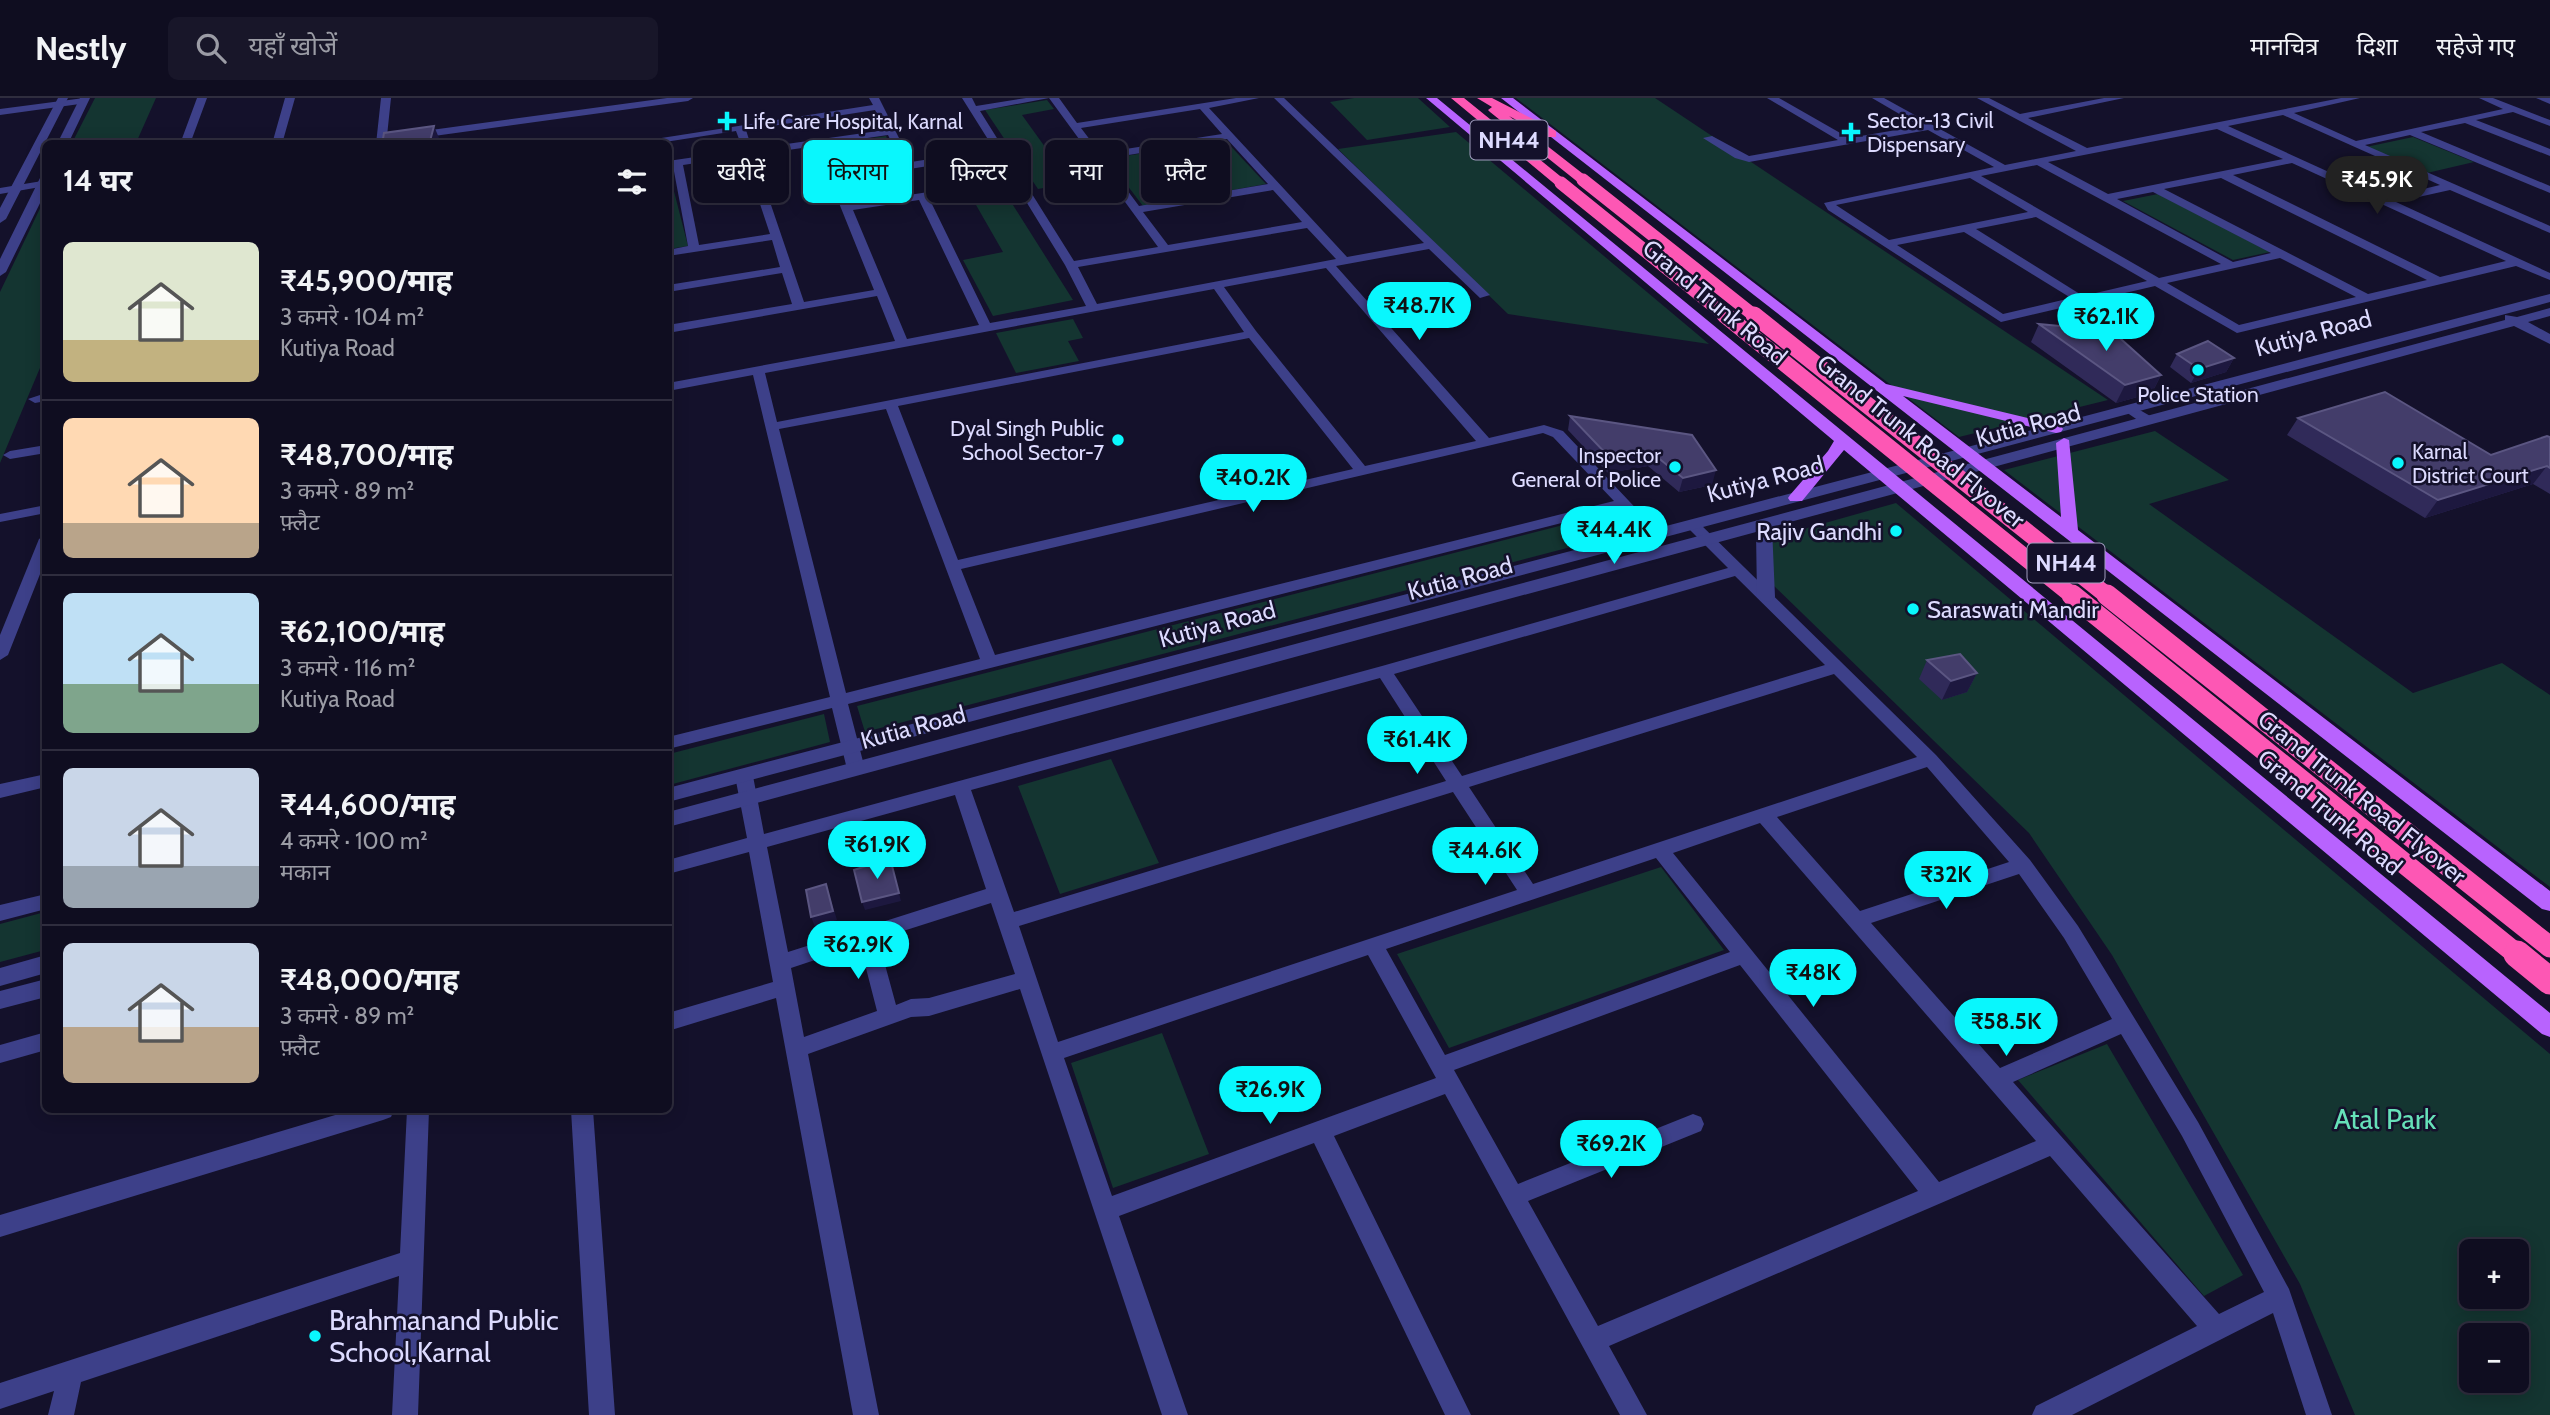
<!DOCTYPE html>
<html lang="hi">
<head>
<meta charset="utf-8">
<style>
	body { margin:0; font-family:Cabin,"Noto Sans Devanagari",sans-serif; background:#181629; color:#f1f3f6; height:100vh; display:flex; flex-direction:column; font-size:26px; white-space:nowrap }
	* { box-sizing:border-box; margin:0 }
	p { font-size:23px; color:#9b9ca5 }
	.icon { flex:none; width:38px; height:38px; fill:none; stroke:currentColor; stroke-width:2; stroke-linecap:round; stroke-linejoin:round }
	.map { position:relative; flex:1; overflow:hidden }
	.side { position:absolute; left:42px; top:42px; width:630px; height:973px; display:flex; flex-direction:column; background:#0f0d20; border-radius:10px; box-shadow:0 4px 18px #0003,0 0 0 2px #2f2d3e }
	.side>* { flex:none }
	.guide { position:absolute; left:693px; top:42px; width:665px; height:63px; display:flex; gap:14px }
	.fabs { position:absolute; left:2459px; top:1141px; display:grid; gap:14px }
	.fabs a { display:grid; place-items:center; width:70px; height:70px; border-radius:10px; background:#0f0d20; box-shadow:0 4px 18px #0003,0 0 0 2px #2f2d3e; font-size:35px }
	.price { position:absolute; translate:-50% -60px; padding:0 16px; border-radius:24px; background:#09f7fd; color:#111; font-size:23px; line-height:46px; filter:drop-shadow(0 2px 4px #0008) }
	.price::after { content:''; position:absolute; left:50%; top:42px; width:21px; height:16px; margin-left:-10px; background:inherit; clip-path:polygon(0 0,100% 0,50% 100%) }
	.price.current { background:#222; color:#fff }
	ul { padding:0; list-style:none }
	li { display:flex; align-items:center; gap:21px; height:175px; padding:0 21px }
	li+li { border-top:2px solid #2f2d3e }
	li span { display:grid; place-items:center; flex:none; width:196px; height:140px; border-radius:10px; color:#555 }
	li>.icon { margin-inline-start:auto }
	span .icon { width:84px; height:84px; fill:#fffc; stroke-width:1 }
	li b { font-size:30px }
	h2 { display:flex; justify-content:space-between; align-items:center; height:84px; padding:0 21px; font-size:30px }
	.tag { padding:0 24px; border-radius:10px; background:#0f0d20; box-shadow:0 4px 18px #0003,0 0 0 2px #2f2d3e; font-size:24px; line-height:63px }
	.tag.current { background:#09f7fd; color:#111 }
	header { display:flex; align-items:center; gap:42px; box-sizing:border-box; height:98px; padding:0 35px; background:#0f0d20; border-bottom:2px solid #2f2d3e }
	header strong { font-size:33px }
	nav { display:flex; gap:38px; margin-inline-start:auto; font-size:24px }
	.search { width:490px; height:63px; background:#181629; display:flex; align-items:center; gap:18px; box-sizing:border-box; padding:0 24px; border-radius:10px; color:#9b9ca5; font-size:26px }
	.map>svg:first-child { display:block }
</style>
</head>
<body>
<header>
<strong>Nestly</strong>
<div class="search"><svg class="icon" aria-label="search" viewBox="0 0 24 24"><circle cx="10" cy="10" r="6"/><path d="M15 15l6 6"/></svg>यहाँ खोजें</div>
<nav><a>मानचित्र</a><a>दिशा</a><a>सहेजे गए</a></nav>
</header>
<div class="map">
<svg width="2550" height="1317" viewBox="0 0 2550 1317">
	<rect width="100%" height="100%" fill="#14112b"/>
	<path fill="#143531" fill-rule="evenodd" d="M 95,0 L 156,0 L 136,45 L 72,45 Z
		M 1354,0 L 1418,0 L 1450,29 L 1367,42 L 1330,4 Z
		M 1516,0 L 1655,0 L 2108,302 L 1959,339 Z
		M 1047,2 L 1054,11 L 1022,17 L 1071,85 L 1038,91 L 985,12 Z
		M 1456,34 L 1709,246 L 1508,216 L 1338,51 Z
		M 886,38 L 899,67 L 841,76 L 829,46 Z
		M 2413,39 L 2474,64 L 2427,75 L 2366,49 Z
		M 1225,42 L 1266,86 L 1143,108 L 1107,61 Z
		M 668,70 L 688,148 L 669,151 Z
		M 1001,88 L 1073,202 L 993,218 L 963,162 L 1003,154 L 968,93 Z
		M 2158,96 L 2270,154 L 2233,162 L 2123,103 Z
		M 45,100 L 45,258 L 0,365 L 0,194 Z
		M 1073,221 L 1083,240 L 1068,243 L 1079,263 L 1016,275 L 996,235 Z
		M 2155,333 L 2229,382 L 2149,406 L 2413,595 L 2502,565 L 2550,597 L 2550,789 L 2004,372 Z
		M 1896,405 L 2550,956 L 2550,1317 L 2355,1317 L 2300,1186 L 2112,857 L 2029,735 L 1772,486 L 1772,440 ZM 2471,1153 L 2516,1153 L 2516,1199 L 2471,1199 ZM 2471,1237 L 2516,1237 L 2516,1283 L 2471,1283 Z
		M 1618,413 L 1636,432 L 865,634 L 857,608 Z
		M 824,616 L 830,644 L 669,687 L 669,656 Z
		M 1111,661 L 1159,765 L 1060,796 L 1018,688 Z
		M 1661,769 L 1724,852 L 1449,950 L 1397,856 Z
		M 45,814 L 45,852 L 0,864 L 0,826 Z
		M 1162,935 L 1209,1056 L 1113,1090 L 1071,965 Z
		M 2107,946 L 2243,1177 L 2204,1198 L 2018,982 Z"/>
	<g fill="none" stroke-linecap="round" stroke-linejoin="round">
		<path fill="#3d4089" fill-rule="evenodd" d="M 84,0 L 87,1 L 87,5 L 0,17 L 0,11 Z
			M 197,0 L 207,0 L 190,46 L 180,46 Z
			M 285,0 L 295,0 L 282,46 L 272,46 Z
			M 381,0 L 391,0 L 387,38 L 667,0 L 693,0 L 688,3 L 376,46 Z
			M 869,0 L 879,0 L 911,64 L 994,51 L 962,0 L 972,0 L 976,8 L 1026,0 L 1049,0 L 980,13 L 1074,163 L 1158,149 L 1049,0 L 1059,0 L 1077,25 L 1236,0 L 1259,0 L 1209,10 L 1347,159 L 1424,145 L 1274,0 L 1284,0 L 1490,197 L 1480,200 L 1429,151 L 1336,168 L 1489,340 L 1544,327 L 1563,333 L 1662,438 L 1660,441 L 1650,441 L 1621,410 L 848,606 L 865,671 L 862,676 L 850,676 L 847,671 L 832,610 L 668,651 L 668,639 L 830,599 L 753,277 L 668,293 L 668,285 L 895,243 L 877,198 L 668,235 L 668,227 L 792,206 L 782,175 L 668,194 L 668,187 L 780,169 L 772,142 L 668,158 L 668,152 L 688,148 L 673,68 L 668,69 L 668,63 L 743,52 L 736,33 L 652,46 L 623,46 L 873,7 ZM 1200,11 L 1222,36 L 1100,55 L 1081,30 ZM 875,12 L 885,32 L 752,51 L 746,32 ZM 888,37 L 902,66 L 838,76 L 826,46 ZM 1227,41 L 1268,86 L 1139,108 L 1104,61 ZM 816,48 L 874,192 L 804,204 L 754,57 ZM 997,57 L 1012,81 L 851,106 L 841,82 ZM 744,58 L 770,136 L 699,147 L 683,67 ZM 1016,87 L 1065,167 L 1086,208 L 990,225 L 929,100 ZM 1273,92 L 1302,124 L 1168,147 L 1143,114 ZM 919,102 L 979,227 L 907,241 L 853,112 ZM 1307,130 L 1336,161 L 1097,206 L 1078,169 ZM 1326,170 L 1476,343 L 1365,368 L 1256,233 L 1224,189 ZM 1214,191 L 1244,234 L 777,324 L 765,275 ZM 1249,240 L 1353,371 L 958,462 L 898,308 ZM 886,311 L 980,561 L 846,595 L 779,331 ZM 1543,335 L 1553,339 L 1614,403 L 995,557 L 961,471 Z
			M 1767,0 L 1779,0 L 1849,40 L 1920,28 L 1872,0 L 1884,0 L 2005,67 L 2076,53 L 1977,0 L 1989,0 L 2020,16 L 2104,0 L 2124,0 L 2028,20 L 2087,50 L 2341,0 L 2360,0 L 2294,15 L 2356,43 L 2503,11 L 2479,0 L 2493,0 L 2550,22 L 2550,28 L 2513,14 L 2476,22 L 2550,51 L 2550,58 L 2465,25 L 2421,34 L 2550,88 L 2550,95 L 2410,37 L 2365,47 L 2550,128 L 2550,135 L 2450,92 L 2396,104 L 2550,175 L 2550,182 L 2516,168 L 2237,235 L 2155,188 L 2001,224 L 1828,112 L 1824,105 L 1994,69 L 1928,32 L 1749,64 L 1735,60 L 1703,40 L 1712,38 L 1749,58 L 1838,42 ZM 2283,17 L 2440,87 L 2386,100 L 2228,28 ZM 2217,31 L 2283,61 L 2108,96 L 2048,64 ZM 2292,65 L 2506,163 L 2440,179 L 2233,77 ZM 2037,67 L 2221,166 L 2159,180 L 1981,78 ZM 1970,80 L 2028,114 L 1889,142 L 1836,107 ZM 2221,80 L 2427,182 L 2368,196 L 2164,91 ZM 2153,94 L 2271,155 L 2233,164 L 2117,101 ZM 2036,119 L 2147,183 L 2083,198 L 1976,131 ZM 1964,134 L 2071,200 L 2003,216 L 1897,147 ZM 2280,160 L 2356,199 L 2239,227 L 2167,185 Z
			M 2536,0 L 2550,0 L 2550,6 Z
			M 42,83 L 46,84 L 46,88 L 0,96 L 0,90 Z
			M 46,295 L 46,303 L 35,305 L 28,301 Z
			M 2131,307 L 2152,319 L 2152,325 L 2142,325 L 2126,314 L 2126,308 Z
			M 46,347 L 46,355 L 10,361 L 3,357 L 10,353 Z
			M 46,407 L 46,415 L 0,424 L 0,416 Z
			M 1693,423 L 1698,424 L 1936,657 L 2030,762 L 2078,828 L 2198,1024 L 2289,1191 L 2332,1317 L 2306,1317 L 2273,1215 L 2072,1317 L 2032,1317 L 2036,1308 L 2197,1228 L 2050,1058 L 1609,1248 L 1647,1317 L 1620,1317 L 1445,996 L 1334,1038 L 1471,1317 L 1445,1317 L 1314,1045 L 1119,1118 L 1188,1317 L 1162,1317 L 1020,891 L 929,918 L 911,919 L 808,956 L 879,1317 L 853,1317 L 776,900 L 668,933 L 668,915 L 773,884 L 749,754 L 668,776 L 668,762 L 747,740 L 735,678 L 738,673 L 750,673 L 753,678 L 764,736 L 1382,568 L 1728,470 L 1688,430 L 1686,427 L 1688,424 ZM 1735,478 L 1825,567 L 1462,678 L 1394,576 ZM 1834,576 L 1917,659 L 1533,786 L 1469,689 ZM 1380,580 L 1446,683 L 1014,814 L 971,692 ZM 1927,669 L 2009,764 L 1860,813 L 1777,719 ZM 1453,694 L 1517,792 L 1058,944 L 1019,828 ZM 955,697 L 986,791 L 788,854 L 767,749 ZM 1760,725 L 2036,1043 L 1939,1084 L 1673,755 ZM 1656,760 L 1730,854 L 1445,957 L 1386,851 ZM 2019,776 L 2064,840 L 2112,921 L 2000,970 L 1871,825 ZM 991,805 L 1015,876 L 929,900 L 911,901 L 896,907 L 878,841 ZM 860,847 L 877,913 L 804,939 L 791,870 ZM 1368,857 L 1436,980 L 1112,1098 L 1064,960 ZM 1740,867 L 1918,1093 L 1598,1228 L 1528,1103 L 1701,1033 L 1704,1026 L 1701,1019 L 1693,1016 L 1518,1086 L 1454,972 ZM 2121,936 L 2182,1038 L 2264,1194 L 2219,1216 L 2013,984 Z
			M 46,437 L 46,461 L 8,557 L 0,562 L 0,537 L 39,441 Z
			M 46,676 L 46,689 L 0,700 L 0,686 Z
			M 46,796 L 46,811 L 0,823 L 0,807 Z
			M 46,934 L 46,952 L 0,965 L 0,947 Z
			M 352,1012 L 394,1012 L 391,1019 L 383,1022 L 0,1139 L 0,1117 Z
			M 407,1012 L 429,1012 L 418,1317 L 392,1317 L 399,1178 L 81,1284 L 74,1317 L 48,1317 L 54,1293 L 0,1311 L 0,1285 L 400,1155 Z
			M 571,1012 L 593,1012 L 615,1317 L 589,1317 Z"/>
		<path fill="#3d4089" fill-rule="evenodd" d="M 58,0 L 68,0 L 6,121 L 0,125 L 0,110 Z
			M 80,0 L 90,0 L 68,46 L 57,46 Z
			M 46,77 L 46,93 L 6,174 L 0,178 L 0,161 L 40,80 Z
			M 2550,196 L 2550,204 L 668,704 L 668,690 Z
			M 2550,210 L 2550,218 L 2528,224 L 2550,236 L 2550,246 L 2514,228 L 1772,429 L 1775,499 L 1772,503 L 1766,504 L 1757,499 L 1756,434 L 668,729 L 668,714 L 2505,222 L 2505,217 L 2517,219 Z
			M 46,857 L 46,875 L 0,888 L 0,870 Z
			M 46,881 L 46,899 L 0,911 L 0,893 Z"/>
		<path fill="#b863fe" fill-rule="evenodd" d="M 1426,0 L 1437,0 L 2550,915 L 2550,939 L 2542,936 L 1844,352 L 1802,403 L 1790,403 L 1788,400 L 1790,397 L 1828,353 L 1834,343 Z
			M 1501,0 L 1513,0 L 1886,286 L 2061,328 L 2063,331 L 2061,334 L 2056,335 L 1903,298 L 2061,419 L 2056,345 L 2064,340 L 2069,342 L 2078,432 L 2550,793 L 2550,813 L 2542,811 Z"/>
		<path fill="#fd57b4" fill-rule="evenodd" d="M 1451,0 L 1464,0 L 1565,82 L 1565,88 L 1557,88 Z
			M 1477,0 L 1492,0 L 1556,33 L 1556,39 L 1548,39 L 1509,18 L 1587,79 L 1587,85 L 1579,85 L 1490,14 L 1488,12 L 1492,9 Z"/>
		<path stroke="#fd57b4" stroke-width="13" d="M 1583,82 L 1756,219
			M 1561,85 L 1727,219"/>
		<path stroke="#fd57b4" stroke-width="17" d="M 1725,217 L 2074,499
			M 1754,217 L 2109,499"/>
		<path stroke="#fd57b4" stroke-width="21" d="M 2072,497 L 2519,858
			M 2107,497 L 2550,849"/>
		<path stroke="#fd57b4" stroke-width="27" d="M 2517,856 L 2550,883"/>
	</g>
	<path fill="#302a59" d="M 2039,226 L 2161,277 L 2152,295 L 2116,305 L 2031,244 Z
		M 2177,256 L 2234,260 L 2226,274 L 2191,285 L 2170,269 Z
		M 1570,318 L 1692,337 L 1712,387 L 1679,394 L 1648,368 L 1608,375 L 1568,332 Z
		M 2298,320 L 2491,357 L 2550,339 L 2550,396 L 2533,386 L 2425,420 L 2287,337 Z
		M 1927,562 L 1977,575 L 1967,594 L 1942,602 L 1919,581 Z"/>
	<path fill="#1d183f" d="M 434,28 L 439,40 L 438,46 L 412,46 Z
		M 2234,260 L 2226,274 L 2191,285 L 2199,271 Z
		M 2161,277 L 2152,295 L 2116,305 L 2125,287 Z
		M 1651,354 L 1648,368 L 1608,375 L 1611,361 Z
		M 2547,368 L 2533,386 L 2425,420 L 2438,402 Z
		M 1716,372 L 1712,387 L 1679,394 L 1683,380 Z
		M 1977,575 L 1967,594 L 1942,602 L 1951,583 Z
		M 890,760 L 901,803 L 865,812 L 862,804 Z
		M 826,786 L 837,822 L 815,829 L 811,819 Z"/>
	<path fill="#433d6a" stroke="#5b5682" stroke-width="2" d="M 434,28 L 430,43 L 412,46 L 382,46 L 384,35 Z
		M 2039,226 L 2112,233 L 2161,277 L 2125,287 Z
		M 2208,243 L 2234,260 L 2199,271 L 2177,256 Z
		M 2385,294 L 2491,357 L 2547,338 L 2550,339 L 2550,370 L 2547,368 L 2438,402 L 2298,320 Z
		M 1570,318 L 1692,337 L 1716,372 L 1683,380 L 1651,354 L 1611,361 Z
		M 1960,556 L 1977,575 L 1951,583 L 1927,562 Z
		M 890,760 L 899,795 L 862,804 L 854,772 Z
		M 826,786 L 833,813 L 811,819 L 806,792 Z"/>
	<g fill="#09f7fd" stroke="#14112b" stroke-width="2.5">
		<path d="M723.5 12.5h7v7h7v7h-7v7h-7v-7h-7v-7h7z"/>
		<path d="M1847.5 23.5h7v7h7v7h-7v7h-7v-7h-7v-7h7z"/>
		<circle cx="2198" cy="272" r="7"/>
		<circle cx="1118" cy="342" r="7"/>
		<circle cx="2398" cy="365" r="7"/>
		<circle cx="1675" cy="369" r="7"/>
		<circle cx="1896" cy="433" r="7"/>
		<circle cx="1913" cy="511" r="7"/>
		<circle cx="315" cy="1238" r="7"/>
	</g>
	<g text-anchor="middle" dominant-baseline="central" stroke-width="5" stroke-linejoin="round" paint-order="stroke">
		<g font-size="21" fill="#dddbff" stroke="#14112b" text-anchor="start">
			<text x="1867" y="22">Sector-13 Civil<tspan x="1867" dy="24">Dispensary</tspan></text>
			<text x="743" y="23">Life Care Hospital, Karnal</text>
			<text x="2198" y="296" text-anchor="middle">Police Station</text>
			<text x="1104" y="330" text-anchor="end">Dyal Singh Public<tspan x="1104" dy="24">School Sector-7</tspan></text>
			<text x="2412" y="353">Karnal<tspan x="2412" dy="24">District Court</tspan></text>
			<text x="1661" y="357" text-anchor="end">Inspector<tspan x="1661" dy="24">General of Police</tspan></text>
		</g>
		<g fill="#14112b" stroke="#a19ebf" stroke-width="2">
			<rect x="1470.5" y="22.5" width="77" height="39" rx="5"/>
			<rect x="2027.5" y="445.5" width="77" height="39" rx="5"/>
		</g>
		<g font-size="23" font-weight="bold" fill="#dddbff">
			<text x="1509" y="42">NH44</text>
			<text x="2066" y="465">NH44</text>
		</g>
		<g font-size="24" fill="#dddbff" stroke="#14112b">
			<text transform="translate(1715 204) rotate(40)">Grand Trunk Road</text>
			<text transform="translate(2313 235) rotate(-15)">Kutiya Road</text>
			<text transform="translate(2028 327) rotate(-15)">Kutia Road</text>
			<text transform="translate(1921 343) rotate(39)">Grand Trunk Road Flyover</text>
			<text transform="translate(1765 381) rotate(-15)">Kutiya Road</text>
			<text transform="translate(1460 480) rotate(-15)">Kutia Road</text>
			<text transform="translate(1217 526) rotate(-15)">Kutiya Road</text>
			<text transform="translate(913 629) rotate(-15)">Kutia Road</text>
			<text transform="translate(2362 699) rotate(39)">Grand Trunk Road Flyover</text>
			<text transform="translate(2330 714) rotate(40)">Grand Trunk Road</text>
		</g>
		<g font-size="24" fill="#dddbff" stroke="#14112b" text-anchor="end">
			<text x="1882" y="433">Rajiv Gandhi</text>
			<text x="1927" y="511" text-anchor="start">Saraswati Mandir</text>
		</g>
		<g font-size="28" fill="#66e0b8" stroke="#14112b">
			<text x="2385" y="1021">Atal Park</text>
		</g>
		<g font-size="28" fill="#dddbff" stroke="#14112b" text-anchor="start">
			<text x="329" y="1222">Brahmanand Public<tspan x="329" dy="32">School,Karnal</tspan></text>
		</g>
	</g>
</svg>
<div class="fabs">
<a>+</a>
<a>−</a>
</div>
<b class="price current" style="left:2377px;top:118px">₹45.9K</b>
<b class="price" style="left:1419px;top:244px">₹48.7K</b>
<b class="price" style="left:2106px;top:255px">₹62.1K</b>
<b class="price" style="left:1253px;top:416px">₹40.2K</b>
<b class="price" style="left:1614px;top:468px">₹44.4K</b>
<b class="price" style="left:1417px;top:678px">₹61.4K</b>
<b class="price" style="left:877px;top:783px">₹61.9K</b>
<b class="price" style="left:1485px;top:789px">₹44.6K</b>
<b class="price" style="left:1946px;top:813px">₹32K</b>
<b class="price" style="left:858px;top:883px">₹62.9K</b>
<b class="price" style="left:1813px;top:911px">₹48K</b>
<b class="price" style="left:2006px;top:960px">₹58.5K</b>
<b class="price" style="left:1270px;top:1028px">₹26.9K</b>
<b class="price" style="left:1611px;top:1082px">₹69.2K</b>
<div class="guide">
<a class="tag">खरीदें</a>
<a class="tag current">किराया</a>
<a class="tag">फ़िल्टर</a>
<a class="tag">नया</a>
<a class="tag">फ़्लैट</a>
</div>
<section class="side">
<h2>14 घर<svg class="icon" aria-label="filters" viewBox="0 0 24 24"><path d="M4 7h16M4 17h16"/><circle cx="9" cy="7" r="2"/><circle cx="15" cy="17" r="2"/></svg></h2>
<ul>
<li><span style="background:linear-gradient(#dfe7d0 70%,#c2b280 0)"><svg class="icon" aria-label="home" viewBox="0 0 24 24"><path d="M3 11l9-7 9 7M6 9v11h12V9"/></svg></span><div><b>₹45,900/माह</b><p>3 कमरे · 104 m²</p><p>Kutiya Road</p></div></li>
<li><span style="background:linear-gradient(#ffd9b3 75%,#b9a48a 0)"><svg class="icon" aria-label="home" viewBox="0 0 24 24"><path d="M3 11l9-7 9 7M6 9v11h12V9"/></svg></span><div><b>₹48,700/माह</b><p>3 कमरे · 89 m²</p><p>फ़्लैट</p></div></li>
<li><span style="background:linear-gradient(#bfe0f5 65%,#7fa58c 0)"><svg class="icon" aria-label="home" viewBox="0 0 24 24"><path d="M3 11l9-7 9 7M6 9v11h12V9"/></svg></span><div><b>₹62,100/माह</b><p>3 कमरे · 116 m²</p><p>Kutiya Road</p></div></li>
<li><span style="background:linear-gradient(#c9d6e8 70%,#9aa5b1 0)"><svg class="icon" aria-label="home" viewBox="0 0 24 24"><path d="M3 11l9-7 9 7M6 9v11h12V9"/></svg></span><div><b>₹44,600/माह</b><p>4 कमरे · 100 m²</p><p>मकान</p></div></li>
<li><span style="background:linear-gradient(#c9d6e8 60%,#b9a48a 0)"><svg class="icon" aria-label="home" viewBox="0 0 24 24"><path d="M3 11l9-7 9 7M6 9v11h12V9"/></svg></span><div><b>₹48,000/माह</b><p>3 कमरे · 89 m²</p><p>फ़्लैट</p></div></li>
</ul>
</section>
</div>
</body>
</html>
